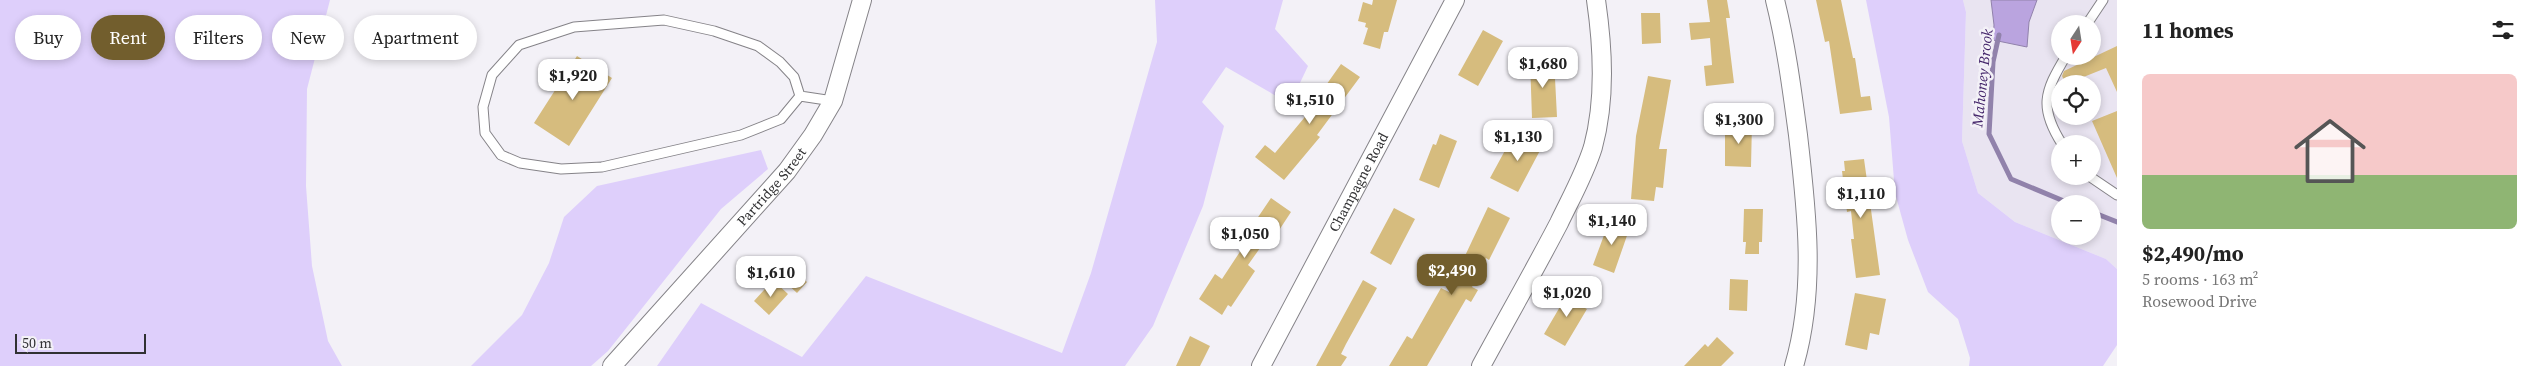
<!DOCTYPE html>
<html lang="en">
<head>
<meta charset="utf-8">
<style>
	body { margin:0; font-family:"Source Serif 4",serif; background:#f6f6f6; color:#222; height:100vh; display:flex; flex-direction:column; font-size:19px; white-space:nowrap }
	* { box-sizing:border-box; margin:0 }
	p { font-size:16px; color:#767676 }
	.icon { flex:none; width:28px; height:28px; fill:none; stroke:currentColor; stroke-width:2; stroke-linecap:round; stroke-linejoin:round }
	.map { position:relative; flex:1; overflow:hidden }
	.drawer { display:flex; flex-direction:column; background:#fff; width:425px }
	.drawer>* { flex:none }
	.hud { position:absolute; left:15px; top:15px; width:475px; height:45px; display:flex; gap:10px }
	.needle { width:32px; rotate:192deg }
	.buttons { position:absolute; left:2051px; top:15px; display:grid; gap:10px }
	.buttons a { display:grid; place-items:center; width:50px; height:50px; border-radius:50%; background:#fff; box-shadow:0 2px 8px #0003; font-size:25px }
	.scale { position:absolute; left:15px; bottom:12px; width:131px; box-sizing:border-box; padding-left:5px; border:2px solid #313133; border-top:0; font-size:14px; line-height:18px; white-space:nowrap; color:#313133; -webkit-text-stroke:4px #f3f1f7; paint-order:stroke }
	.price { position:absolute; translate:-50% -42px; padding:0 11px; border-radius:10px; background:#fff; color:#222; font-size:16px; line-height:32px; filter:drop-shadow(0 1px 2px #0008) }
	.price::after { content:''; position:absolute; left:50%; top:30px; width:15px; height:11px; margin-left:-8px; background:inherit; clip-path:polygon(0 0,100% 0,50% 100%) }
	.price.current { background:#725e2d; color:#fff }
	ul { padding:0; list-style:none }
	li { display:grid; align-content:center; gap:10px; height:265px; padding:0 25px }
	li span { display:grid; place-items:center; height:155px; border-radius:8px; color:#555 }
	li>.icon { margin-inline-start:auto }
	span .icon { width:90px; height:90px; fill:#fffc; stroke-width:1 }
	li b { font-size:21px }
	h2 { display:flex; justify-content:space-between; align-items:center; height:60px; padding:0 25px; font-size:21px }
	.tag { padding:0 18px; border-radius:22px; background:#fff; box-shadow:0 2px 8px #0003; font-size:18px; line-height:45px }
	.tag.current { background:#725e2d; color:#fff }
	main { display:flex; flex:1; min-height:0 }
	.map>svg:first-child { display:block }
</style>
</head>
<body>
<main>
<div class="map">
<svg width="2117" height="366" viewBox="0 0 2117 366">
	<rect width="100%" height="100%" fill="#f3f1f7"/>
	<path fill="#e9e4f1" fill-rule="evenodd" d="M 1963,0 L 2117,0 L 2117,269 L 2106,259 L 2015,222 L 1978,193 L 1962,141 L 1966,12 ZM 2060,24 L 2092,24 L 2092,56 L 2060,56 ZM 2060,84 L 2092,84 L 2092,116 L 2060,116 ZM 2060,144 L 2092,144 L 2092,176 L 2060,176 ZM 2060,204 L 2092,204 L 2092,236 L 2060,236 Z"/>
	<path fill="#decffb" d="M 0,0 L 330,0 L 307,89 L 306,186 L 312,266 L 328,341 L 342,366 L 0,366 Z
		M 1155,0 L 1283,0 L 1275,29 L 1308,66 L 1290,104 L 1226,67 L 1202,102 L 1224,126 L 1203,206 L 1153,326 L 1125,366 L 657,366 L 701,303 L 802,357 L 866,276 L 1062,353 L 1091,273 L 1157,42 Z
		M 1866,0 L 1963,0 L 1966,12 L 1962,141 L 1978,193 L 2015,222 L 2106,259 L 2117,269 L 2117,345 L 2103,366 L 1969,366 L 1970,358 L 1958,319 L 1928,292 L 1908,240 L 1895,193 L 1889,117 Z
		M 761,150 L 768,169 L 721,209 L 608,351 L 591,366 L 471,366 L 522,315 L 549,263 L 564,217 L 597,186 Z"/>
	<path fill="#baa4df" stroke="#9182ab" d="M 1991,0 L 2037,0 L 2029,22 L 2027,47 L 1993,40 L 1994,25 Z"/>
	<g fill="none" stroke-linecap="round" stroke-linejoin="round">
		<path stroke="#9182ab" stroke-width="5" d="M 1999,35 L 1993,62 L 1989,134 L 2011,179 L 2071,204
			M 2092,212 L 2117,222"/>
	</g>
	<path fill="#d6bc7e" d="M 1373,0 L 1397,0 L 1388,32 L 1384,32 L 1380,49 L 1363,44 L 1368,28 L 1365,27 L 1366,23 L 1358,21 L 1363,2 L 1372,5 Z
		M 1707,0 L 1727,0 L 1730,18 L 1726,18 L 1734,83 L 1706,86 L 1704,66 L 1712,65 L 1710,38 L 1691,40 L 1689,23 L 1710,22 Z
		M 1816,0 L 1841,0 L 1853,58 L 1855,58 L 1861,97 L 1870,96 L 1872,110 L 1840,114 L 1829,41 L 1825,42 Z
		M 1641,13 L 1660,13 L 1661,43 L 1642,44 Z
		M 1483,30 L 1503,41 L 1478,86 L 1458,75 Z
		M 2117,46 L 2117,92 L 2106,68 L 2066,84 L 2062,76 L 2064,71 Z
		M 577,56 L 612,78 L 569,146 L 534,123 Z
		M 1554,59 L 1557,117 L 1532,118 L 1530,60 Z
		M 1341,64 L 1360,77 L 1317,135 L 1320,137 L 1284,180 L 1255,157 L 1265,145 L 1275,153 L 1314,106 L 1312,105 Z
		M 1648,76 L 1671,80 L 1659,149 L 1667,149 L 1663,188 L 1656,187 L 1654,201 L 1631,199 L 1636,136 Z
		M 2117,111 L 2117,178 L 2092,121 Z
		M 1731,121 L 1752,122 L 1751,167 L 1725,166 L 1725,131 L 1731,131 Z
		M 1525,131 L 1545,141 L 1518,192 L 1490,178 L 1508,145 L 1516,149 Z
		M 1440,134 L 1457,141 L 1439,188 L 1419,180 L 1433,144 L 1436,145 Z
		M 1864,159 L 1880,275 L 1856,278 L 1851,239 L 1854,239 L 1851,211 L 1847,212 L 1842,171 L 1845,171 L 1844,161 Z
		M 1271,198 L 1291,212 L 1270,244 L 1265,241 L 1248,265 L 1255,271 L 1231,307 L 1228,305 L 1222,315 L 1199,299 L 1215,274 L 1222,279 L 1247,241 L 1246,240 L 1252,230 L 1250,229 Z
		M 1488,207 L 1510,218 L 1489,260 L 1486,258 L 1472,287 L 1478,290 L 1471,302 L 1466,299 L 1427,366 L 1389,366 L 1407,336 L 1412,339 L 1441,288 L 1449,292 L 1467,260 L 1464,258 Z
		M 1394,208 L 1415,219 L 1391,265 L 1370,253 Z
		M 1744,209 L 1763,209 L 1762,242 L 1759,242 L 1759,254 L 1745,254 L 1746,242 L 1743,242 Z
		M 1610,219 L 1630,227 L 1614,273 L 1593,265 Z
		M 794,271 L 807,282 L 797,293 L 785,282 Z
		M 1730,279 L 1748,280 L 1747,311 L 1729,310 Z
		M 773,280 L 788,294 L 769,315 L 754,301 Z
		M 1363,280 L 1377,288 L 1346,344 L 1341,354 L 1347,357 L 1341,366 L 1316,366 Z
		M 1571,288 L 1586,297 L 1581,306 L 1587,309 L 1565,346 L 1544,334 Z
		M 1855,293 L 1886,299 L 1879,335 L 1870,333 L 1867,350 L 1845,345 Z
		M 1190,336 L 1210,346 L 1200,366 L 1176,366 Z
		M 1717,337 L 1734,353 L 1721,366 L 1684,366 L 1705,344 L 1708,347 Z"/>
	<g fill="none" stroke-linecap="round" stroke-linejoin="round">
		<defs>
			<path id="service" d="M 2087,24 L 2103,0
				M 800,96 L 781,119 L 741,135 L 602,167 L 561,169 L 520,163 L 501,155 L 485,133 L 483,107 L 492,75 L 519,45 L 574,27 L 664,20 L 714,31 L 758,46 L 780,62 L 794,77 L 800,96 L 833,101
				M 2062,144 C 2039,108 2044,92 2066,56
				M 2089,176 L 2117,195"/>
			<g id="minor">
				<path d="M 1775,0 C 1786,44 1792,90 1798,135 C 1807,212 1816,291 1794,366"/>
				<path id="s1" d="M 612,366 L 787,171 L 813,135 L 833,101 L 862,0"/>
				<path id="s2" d="M 1261,366 L 1455,0"/>
				<path d="M 1481,366 C 1507,318 1534,271 1559,223 C 1571,198 1585,173 1593,147 C 1606,99 1603,48 1596,0"/>
			</g>
		</defs>
		<use href="#service" stroke="#858388" stroke-width="11"/>
		<use href="#minor" stroke="#858388" stroke-width="20"/>
		<use href="#service" stroke="#fff" stroke-width="9"/>
		<use href="#minor" stroke="#fff" stroke-width="18"/>
	</g>
	<g text-anchor="middle" dominant-baseline="central" stroke-width="5" stroke-linejoin="round" paint-order="stroke">
		<g font-size="14" fill="#313133" stroke="#f3f1f7">
			<text stroke="none"><textPath href="#s2" startOffset="208">Champagne Road</textPath></text>
			<text stroke="none"><textPath href="#s1" startOffset="240">Partridge Street</textPath></text>
		</g>
		<g font-size="15" font-style="italic" fill="#432469" stroke="#f3f1f7">
			<text transform="translate(1982 78) rotate(-84)">Mahoney Brook</text>
		</g>
	</g>
</svg>
<div class="buttons">
<a><svg class="needle" viewBox="-14 -14 28 28"><path d="M0-13l5 13h-10z" fill="#e53935"/><path d="M0 13l5-13h-10z" fill="#767676"/></svg></a>
<a><svg class="icon" aria-label="locate" viewBox="0 0 24 24"><circle cx="12" cy="12" r="6"/><path d="M12 2v4M12 18v4M2 12h4M18 12h4"/></svg></a>
<a>+</a>
<a>−</a>
</div>
<div class="scale">50 m</div>
<b class="price" style="left:1543px;top:89px">$1,680</b>
<b class="price" style="left:573px;top:101px">$1,920</b>
<b class="price" style="left:1310px;top:125px">$1,510</b>
<b class="price" style="left:1739px;top:145px">$1,300</b>
<b class="price" style="left:1518px;top:162px">$1,130</b>
<b class="price" style="left:1861px;top:219px">$1,110</b>
<b class="price" style="left:1612px;top:246px">$1,140</b>
<b class="price" style="left:1245px;top:259px">$1,050</b>
<b class="price current" style="left:1452px;top:296px">$2,490</b>
<b class="price" style="left:771px;top:298px">$1,610</b>
<b class="price" style="left:1567px;top:318px">$1,020</b>
<div class="hud">
<a class="tag">Buy</a>
<a class="tag current">Rent</a>
<a class="tag">Filters</a>
<a class="tag">New</a>
<a class="tag">Apartment</a>
</div>
</div>
<section class="drawer">
<h2>11 homes<svg class="icon" aria-label="filters" viewBox="0 0 24 24"><path d="M4 7h16M4 17h16"/><circle cx="9" cy="7" r="2"/><circle cx="15" cy="17" r="2"/></svg></h2>
<ul>
<li><span style="background:linear-gradient(#f6c9c9 65%,#8fb573 0)"><svg class="icon" aria-label="home" viewBox="0 0 24 24"><path d="M3 11l9-7 9 7M6 9v11h12V9"/></svg></span><div><b>$2,490/mo</b><p>5 rooms · 163 m²</p><p>Rosewood Drive</p></div></li>
</ul>
</section>
</main>
</body>
</html>
